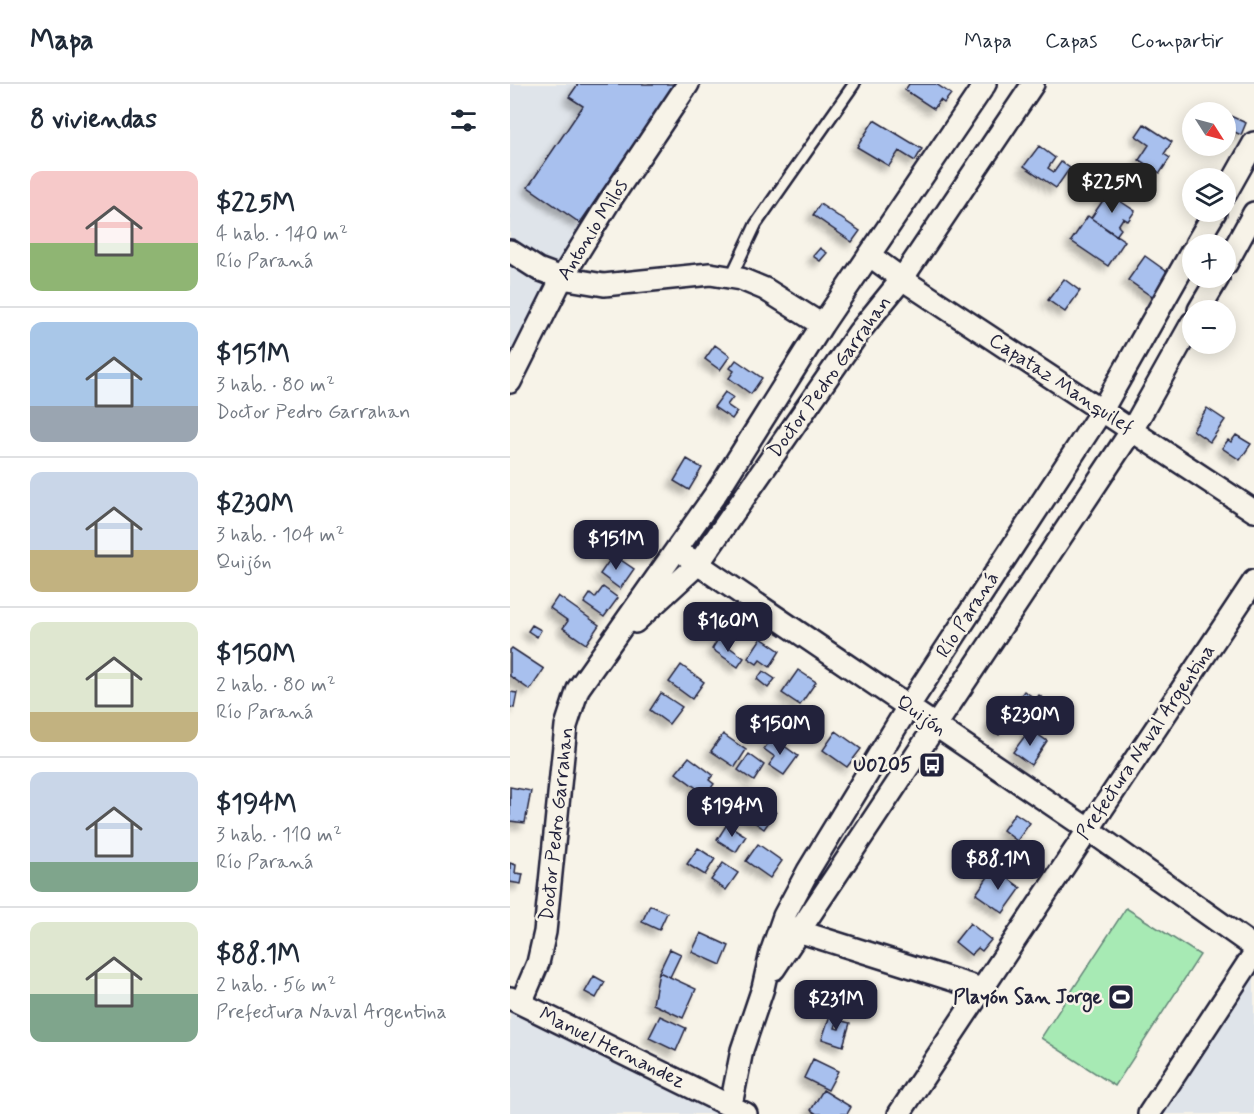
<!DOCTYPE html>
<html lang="es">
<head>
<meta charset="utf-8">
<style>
	body { margin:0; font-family:Mynerve,sans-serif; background:#f6f6f7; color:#1f2937; height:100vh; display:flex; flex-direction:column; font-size:22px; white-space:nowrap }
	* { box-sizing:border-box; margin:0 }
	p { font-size:20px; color:#747a83 }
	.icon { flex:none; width:33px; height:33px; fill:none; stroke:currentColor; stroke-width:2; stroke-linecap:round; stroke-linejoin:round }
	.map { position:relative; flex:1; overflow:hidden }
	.panel { display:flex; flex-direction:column; background:#fff; width:510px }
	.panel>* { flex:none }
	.needle { width:39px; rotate:126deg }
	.fabs { position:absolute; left:672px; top:18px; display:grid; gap:12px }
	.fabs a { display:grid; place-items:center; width:54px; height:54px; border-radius:50%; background:#fff; box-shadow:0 3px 15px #0003; font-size:30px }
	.price { position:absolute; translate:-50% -51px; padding:0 14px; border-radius:12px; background:#22223b; color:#fff; font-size:20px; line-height:39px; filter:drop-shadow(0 2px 3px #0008) }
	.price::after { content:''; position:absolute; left:50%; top:36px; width:18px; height:14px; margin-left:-9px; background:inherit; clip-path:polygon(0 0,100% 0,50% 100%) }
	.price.active { background:#222; color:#fff }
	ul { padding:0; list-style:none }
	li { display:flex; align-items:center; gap:18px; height:150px; padding:0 30px }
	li+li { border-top:2px solid #e0e1e3 }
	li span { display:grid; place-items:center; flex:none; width:168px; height:120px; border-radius:12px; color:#555 }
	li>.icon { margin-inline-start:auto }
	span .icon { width:72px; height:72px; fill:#fffc; stroke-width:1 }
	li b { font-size:26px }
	h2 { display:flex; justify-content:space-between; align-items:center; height:72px; padding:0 30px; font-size:26px }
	header { display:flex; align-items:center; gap:36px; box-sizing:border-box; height:84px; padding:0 30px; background:#fff; border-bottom:2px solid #e0e1e3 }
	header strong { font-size:28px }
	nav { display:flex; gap:33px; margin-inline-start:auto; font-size:21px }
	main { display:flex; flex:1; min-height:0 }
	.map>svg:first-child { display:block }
</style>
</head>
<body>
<header>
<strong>Mapa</strong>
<nav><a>Mapa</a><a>Capas</a><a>Compartir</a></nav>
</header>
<main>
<section class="panel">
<h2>8 viviendas<svg class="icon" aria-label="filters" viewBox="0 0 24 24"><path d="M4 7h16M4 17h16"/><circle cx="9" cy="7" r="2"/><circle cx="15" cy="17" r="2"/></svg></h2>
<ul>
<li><span style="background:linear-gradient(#f6c9c9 60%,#8fb573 0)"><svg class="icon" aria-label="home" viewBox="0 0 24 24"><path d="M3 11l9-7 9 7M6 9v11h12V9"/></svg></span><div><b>$225M</b><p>4 hab. · 140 m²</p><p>Río Paraná</p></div></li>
<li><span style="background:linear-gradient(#a9c7e8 70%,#9aa5b1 0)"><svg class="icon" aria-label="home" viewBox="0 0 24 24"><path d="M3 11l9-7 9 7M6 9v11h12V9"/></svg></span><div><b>$151M</b><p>3 hab. · 80 m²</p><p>Doctor Pedro Garrahan</p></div></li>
<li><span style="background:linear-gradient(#c9d6e8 65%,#c2b280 0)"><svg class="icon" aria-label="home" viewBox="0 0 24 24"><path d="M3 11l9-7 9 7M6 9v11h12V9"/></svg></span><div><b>$230M</b><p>3 hab. · 104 m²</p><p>Quijón</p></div></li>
<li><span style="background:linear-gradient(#dfe7d0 75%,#c2b280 0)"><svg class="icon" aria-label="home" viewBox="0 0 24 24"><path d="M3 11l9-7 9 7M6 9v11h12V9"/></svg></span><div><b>$150M</b><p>2 hab. · 80 m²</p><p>Río Paraná</p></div></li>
<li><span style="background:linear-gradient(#c9d6e8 75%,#7fa58c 0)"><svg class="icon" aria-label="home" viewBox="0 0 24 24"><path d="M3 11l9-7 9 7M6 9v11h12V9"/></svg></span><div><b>$194M</b><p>3 hab. · 110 m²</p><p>Río Paraná</p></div></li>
<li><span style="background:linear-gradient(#dfe7d0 60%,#7fa58c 0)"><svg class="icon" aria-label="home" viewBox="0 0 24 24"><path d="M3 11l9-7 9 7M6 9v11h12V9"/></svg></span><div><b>$88.1M</b><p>2 hab. · 56 m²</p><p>Prefectura Naval Argentina</p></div></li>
</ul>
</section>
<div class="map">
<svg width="744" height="1030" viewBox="0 0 744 1030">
	<defs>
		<filter id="shadow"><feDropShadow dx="-5.5" dy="5.5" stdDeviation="3" flood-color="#0004"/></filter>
	</defs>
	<rect width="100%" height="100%" fill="#f7f3e8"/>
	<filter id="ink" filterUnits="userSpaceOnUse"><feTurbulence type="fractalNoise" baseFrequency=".0167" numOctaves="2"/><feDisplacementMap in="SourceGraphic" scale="12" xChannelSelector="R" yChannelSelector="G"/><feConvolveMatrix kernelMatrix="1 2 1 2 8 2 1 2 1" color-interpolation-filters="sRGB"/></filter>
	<g filter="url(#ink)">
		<path fill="#dfe4ea" d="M 0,0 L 178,0 L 0,298 Z
			M 744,870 L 744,1030 L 639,1030 Z
			M 0,914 L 236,1030 L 0,1030 Z"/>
		<path fill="#a7eab4" stroke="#648678" stroke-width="1.5" d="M 616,824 L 690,871 L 605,1002 L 531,954 Z"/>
		<path fill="#a8c0ee" stroke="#22223b" stroke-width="1.5" filter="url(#shadow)" d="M 68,0 L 165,0 L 70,139 L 18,103 L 73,22 L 59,13 Z
			M 399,0 L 426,0 L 441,10 L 434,19 L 430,16 L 424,25 L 395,6 Z
			M 716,30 L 736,39 L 731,51 L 716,44 Z
			M 364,36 L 412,65 L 405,77 L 389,67 L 379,82 L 347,63 Z
			M 634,40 L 662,58 L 654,70 L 660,74 L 650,89 L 629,76 L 639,61 L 626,52 Z
			M 529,62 L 545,74 L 538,84 L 544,88 L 551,78 L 560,84 L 546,104 L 514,82 Z
			M 598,109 L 625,127 L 618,137 L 613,134 L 608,142 L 611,145 L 606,152 L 581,134 Z
			M 310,120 L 350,147 L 342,158 L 303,131 Z
			M 578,132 L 615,157 L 598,182 L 561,157 Z
			M 310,164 L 317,169 L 310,177 L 303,172 Z
			M 635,172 L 663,192 L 648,217 L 618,196 Z
			M 554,195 L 570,207 L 555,228 L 538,216 Z
			M 205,261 L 220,272 L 210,286 L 195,275 Z
			M 226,276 L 252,294 L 241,310 L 219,294 L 224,287 L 220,284 Z
			M 215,308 L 223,313 L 217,321 L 227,328 L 222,335 L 204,323 Z
			M 697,324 L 715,336 L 700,358 L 683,346 Z
			M 726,351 L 741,360 L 730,376 L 712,364 L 718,356 L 721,358 Z
			M 177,375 L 192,384 L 179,406 L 164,397 Z
			M 120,444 L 141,459 L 135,469 L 124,462 L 120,469 L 108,460 Z
			M 99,468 L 124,485 L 110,505 L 90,490 L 99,477 L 95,474 Z
			M 93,503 L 108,514 L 94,533 L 74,519 L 80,510 L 85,514 Z
			M 48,512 L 89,541 L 76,560 L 53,544 L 58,537 L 40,524 Z
			M 22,541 L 31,546 L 27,553 L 18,547 Z
			M 251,554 L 270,567 L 260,583 L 250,576 L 247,580 L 238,574 Z
			M 208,555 L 234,574 L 228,583 L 202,565 Z
			M 2,564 L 34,585 L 20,606 L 0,592 L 0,566 Z
			M 171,581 L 194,598 L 182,615 L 159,598 Z
			M 288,586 L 306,598 L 290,621 L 272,609 Z
			M 253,587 L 265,595 L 258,604 L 247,595 Z
			M 514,607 L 526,615 L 522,620 L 527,624 L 523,629 L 517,625 L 514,630 L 503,622 Z
			M 0,608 L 7,609 L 4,624 L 0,623 Z
			M 151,609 L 172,623 L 159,640 L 140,626 Z
			M 529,611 L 550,628 L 543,636 L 522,620 Z
			M 492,625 L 503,632 L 489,651 L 479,643 Z
			M 520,645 L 537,657 L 521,681 L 503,668 Z
			M 326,647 L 351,665 L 337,683 L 313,666 Z
			M 213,650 L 236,666 L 225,683 L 201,667 Z
			M 262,653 L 288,672 L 274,691 L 259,681 L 265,673 L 254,665 Z
			M 239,670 L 254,681 L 244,697 L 228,686 Z
			M 179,673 L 203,691 L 199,696 L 204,700 L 196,711 L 166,689 Z
			M 0,703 L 21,707 L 15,739 L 0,737 Z
			M 241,710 L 266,728 L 254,745 L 229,727 Z
			M 505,729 L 520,739 L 507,757 L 493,746 Z
			M 217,740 L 236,752 L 226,768 L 207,756 Z
			M 248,760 L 272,777 L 260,794 L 236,777 Z
			M 188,764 L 205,775 L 195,791 L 177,780 Z
			M 0,779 L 6,781 L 5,789 L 13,790 L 11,800 L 0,798 Z
			M 213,779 L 228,789 L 216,806 L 201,796 Z
			M 484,784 L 511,804 L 493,829 L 466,810 Z
			M 140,821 L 157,829 L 149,846 L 132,838 Z
			M 460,839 L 481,856 L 472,867 L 468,864 L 461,871 L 445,858 Z
			M 191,849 L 219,862 L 211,881 L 182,868 Z
			M 160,865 L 171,870 L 160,893 L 149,888 Z
			M 149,888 L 186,905 L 173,934 L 143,920 Z
			M 84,892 L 95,898 L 86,914 L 75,908 Z
			M 320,931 L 328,934 L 325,944 L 329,945 L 332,937 L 340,939 L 333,962 L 312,955 Z
			M 150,932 L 176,944 L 166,967 L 139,954 Z
			M 303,975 L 328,987 L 318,1006 L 294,994 Z
			M 313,1006 L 341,1023 L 337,1030 L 307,1030 L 301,1026 Z"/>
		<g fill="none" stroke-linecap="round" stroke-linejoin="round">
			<defs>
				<path id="lane" d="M 221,193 L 246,140 L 344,0"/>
				<path id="street" d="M 716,109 L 744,59
					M 686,160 L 705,128
					M 0,167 L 28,185 L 52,194 L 94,201 L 200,190 L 231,195 L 255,205 L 312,241
					M 359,171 L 392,195 L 744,427
					M 716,180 L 744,129
					M 689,226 L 708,194
					M 0,298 L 52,194 L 99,118 L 178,0
					M 179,474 L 578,745 L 744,863
					M 125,538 L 188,480 L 349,248 L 392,195 L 523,0
					M 278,841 L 288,847 L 472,905
					M 264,885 L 622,346 L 682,239
					M 0,914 L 236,1030
					M 11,919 L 28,879 L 35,848 L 56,642 L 68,605 L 207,408 L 312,241 L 475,0
					M 221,1021 L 232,966 L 253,904 L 261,869 L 274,832 L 298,787 L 398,623 L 592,326 L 682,167
					M 389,1030 L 744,497
					M 639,1030 L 744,870"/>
			</defs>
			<use href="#lane" stroke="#22223b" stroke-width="15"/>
			<use href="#street" stroke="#22223b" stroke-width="26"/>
			<use href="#lane" stroke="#f7f3e8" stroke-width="10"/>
			<use href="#street" stroke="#f7f3e8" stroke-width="21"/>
		</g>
	</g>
	<defs>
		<symbol id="bus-square" viewBox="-11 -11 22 22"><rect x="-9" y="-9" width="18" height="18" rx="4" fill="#22223b" stroke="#f7f3e8"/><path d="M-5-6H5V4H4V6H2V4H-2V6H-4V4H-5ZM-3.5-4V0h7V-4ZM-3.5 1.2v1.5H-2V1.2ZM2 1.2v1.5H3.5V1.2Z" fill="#fff"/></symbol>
		<symbol id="stadium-square" viewBox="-11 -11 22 22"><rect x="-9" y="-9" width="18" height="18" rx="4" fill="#22223b" stroke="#f7f3e8"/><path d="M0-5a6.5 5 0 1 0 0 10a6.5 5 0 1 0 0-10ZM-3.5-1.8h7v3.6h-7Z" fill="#fff"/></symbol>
	</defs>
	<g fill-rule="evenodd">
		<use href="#bus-square" x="407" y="666" width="30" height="30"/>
		<use href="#stadium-square" x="596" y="898" width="30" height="30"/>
	</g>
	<g text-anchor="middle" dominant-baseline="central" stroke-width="5" stroke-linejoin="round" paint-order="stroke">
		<g font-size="20" fill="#22223b" stroke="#f7f3e8">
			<text transform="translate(83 146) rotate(-58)">Antonio Milos</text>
			<text transform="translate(320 293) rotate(-54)">Doctor Pedro Garrahan</text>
			<text transform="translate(551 300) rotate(33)">Capataz Manquilef</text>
			<text transform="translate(458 531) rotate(-57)">Río Paraná</text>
			<text transform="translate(411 632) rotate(34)">Quijón</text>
			<text transform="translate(636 658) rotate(-56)">Prefectura Naval Argentina</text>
			<text transform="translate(47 740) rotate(-84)">Doctor Pedro Garrahan</text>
			<text transform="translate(102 964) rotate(26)">Manuel Hernandez</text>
		</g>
		<g font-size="20" font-weight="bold" fill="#22223b" stroke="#f7f3e8" text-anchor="end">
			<text x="402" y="681">U0205</text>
			<text x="592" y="913">Playón San Jorge</text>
		</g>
	</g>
</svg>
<div class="fabs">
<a><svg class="needle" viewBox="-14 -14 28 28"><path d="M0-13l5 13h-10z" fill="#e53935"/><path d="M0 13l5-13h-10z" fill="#747a83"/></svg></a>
<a><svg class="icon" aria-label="layers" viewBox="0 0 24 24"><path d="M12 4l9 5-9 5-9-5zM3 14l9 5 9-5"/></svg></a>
<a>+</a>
<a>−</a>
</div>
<b class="price active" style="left:602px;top:130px">$225M</b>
<b class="price" style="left:106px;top:487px">$151M</b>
<b class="price" style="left:218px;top:569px">$160M</b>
<b class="price" style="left:520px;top:663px">$230M</b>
<b class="price" style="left:270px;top:672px">$150M</b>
<b class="price" style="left:222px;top:754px">$194M</b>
<b class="price" style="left:488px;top:807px">$88.1M</b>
<b class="price" style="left:326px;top:947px">$231M</b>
</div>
</main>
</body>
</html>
